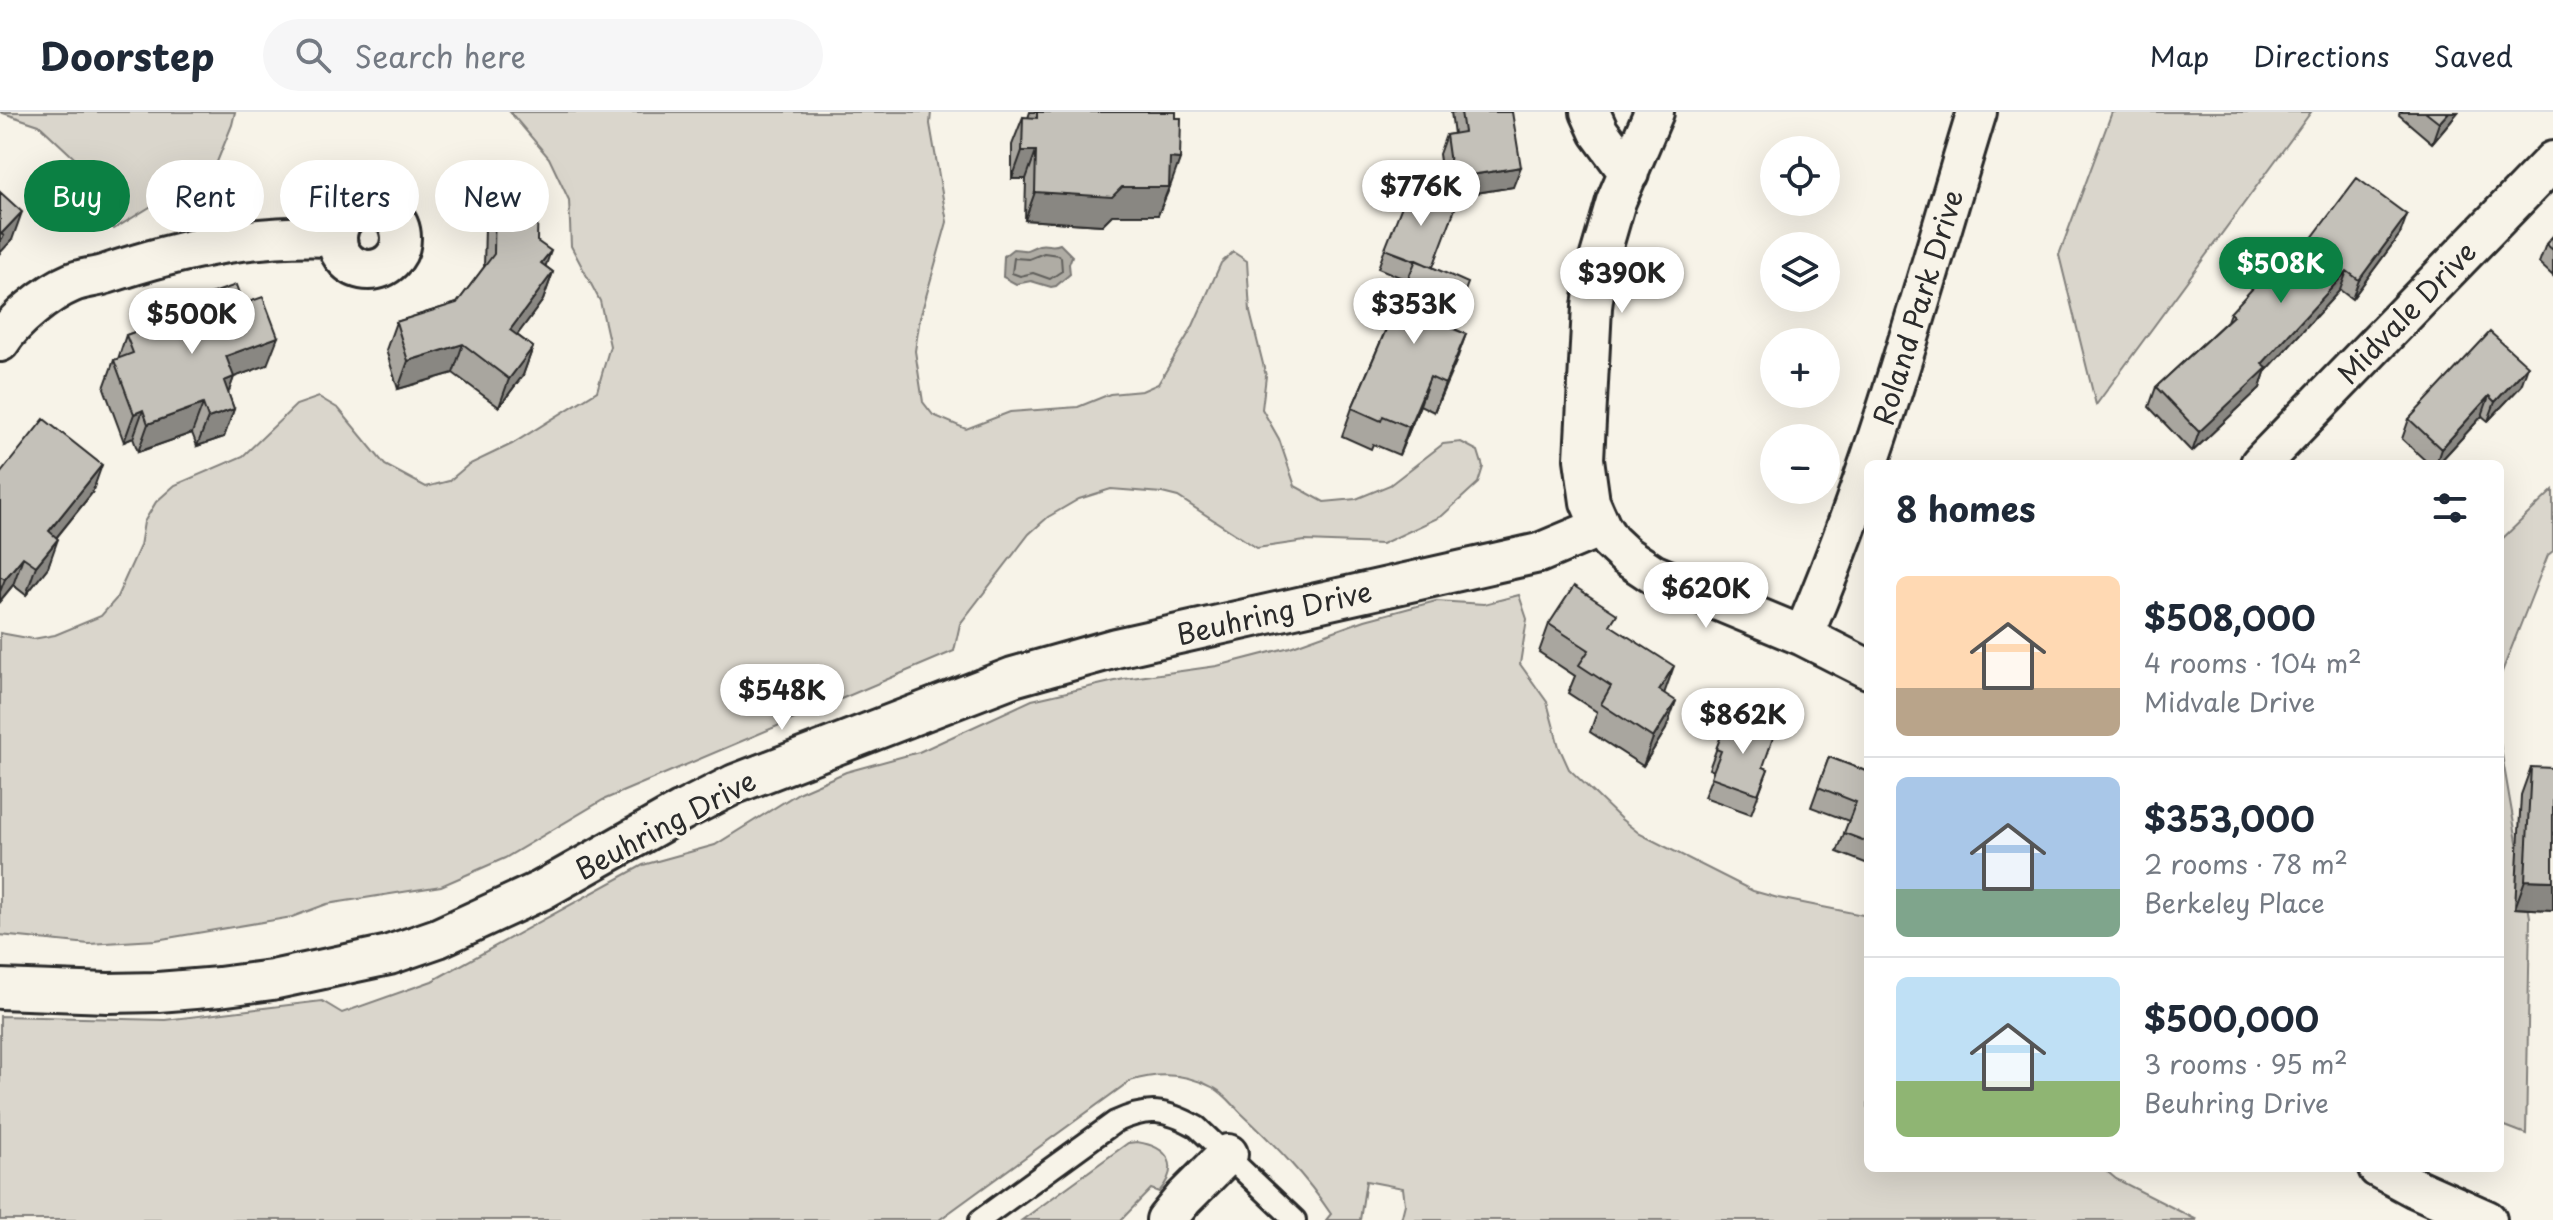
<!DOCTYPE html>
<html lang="en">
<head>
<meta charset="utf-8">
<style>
	body { margin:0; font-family:"Playpen Sans",sans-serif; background:#f6f6f7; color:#1f2937; height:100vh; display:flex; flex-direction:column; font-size:30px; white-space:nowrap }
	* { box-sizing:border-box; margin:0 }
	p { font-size:26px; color:#747a83 }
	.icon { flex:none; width:44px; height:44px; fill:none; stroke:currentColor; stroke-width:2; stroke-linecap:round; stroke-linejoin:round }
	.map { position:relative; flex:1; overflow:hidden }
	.side { position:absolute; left:1864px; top:348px; width:640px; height:712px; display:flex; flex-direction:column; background:#fff; border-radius:12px; box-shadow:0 8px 32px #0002 }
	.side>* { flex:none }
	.top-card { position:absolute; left:24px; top:48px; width:760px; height:72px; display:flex; gap:16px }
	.buttons { position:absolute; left:1760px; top:24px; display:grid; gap:16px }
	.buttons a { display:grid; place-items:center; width:80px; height:80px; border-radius:50%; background:#fff; box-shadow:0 8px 32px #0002; font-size:40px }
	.price { position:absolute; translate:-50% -68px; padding:0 18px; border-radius:28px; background:#fff; color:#222; font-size:26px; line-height:52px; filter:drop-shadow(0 2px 4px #0008) }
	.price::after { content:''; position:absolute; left:50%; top:48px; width:24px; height:18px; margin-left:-12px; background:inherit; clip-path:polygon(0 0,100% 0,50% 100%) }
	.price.on { background:#0b8043; color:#fff }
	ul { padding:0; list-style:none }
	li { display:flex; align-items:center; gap:24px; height:200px; padding:0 32px }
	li+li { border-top:2px solid #e0e1e3 }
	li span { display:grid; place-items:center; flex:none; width:224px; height:160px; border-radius:12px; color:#555 }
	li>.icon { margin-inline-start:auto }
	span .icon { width:96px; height:96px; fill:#fffc; stroke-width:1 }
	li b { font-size:34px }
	h2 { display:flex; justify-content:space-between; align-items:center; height:96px; padding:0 32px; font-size:34px }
	.chip { padding:0 28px; border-radius:36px; background:#fff; box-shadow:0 8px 32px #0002; font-size:28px; line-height:72px }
	.chip.on { background:#0b8043; color:#fff }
	header { display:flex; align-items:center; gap:48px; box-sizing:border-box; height:112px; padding:0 40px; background:#fff; border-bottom:2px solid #e0e1e3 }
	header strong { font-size:38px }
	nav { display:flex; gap:44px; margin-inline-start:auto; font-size:28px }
	.search { width:560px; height:72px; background:#f6f6f7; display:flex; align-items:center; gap:20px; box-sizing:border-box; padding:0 28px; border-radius:44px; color:#747a83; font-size:30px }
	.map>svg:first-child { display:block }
</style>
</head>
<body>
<header>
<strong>Doorstep</strong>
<div class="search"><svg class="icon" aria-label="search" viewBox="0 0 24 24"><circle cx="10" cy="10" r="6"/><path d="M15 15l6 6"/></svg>Search here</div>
<nav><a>Map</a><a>Directions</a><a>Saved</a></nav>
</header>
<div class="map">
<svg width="2553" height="1108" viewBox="0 0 2553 1108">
	<rect width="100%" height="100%" fill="#f7f3e8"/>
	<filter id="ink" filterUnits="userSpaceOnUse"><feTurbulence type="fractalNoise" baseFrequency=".0125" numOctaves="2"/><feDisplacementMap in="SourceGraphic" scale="16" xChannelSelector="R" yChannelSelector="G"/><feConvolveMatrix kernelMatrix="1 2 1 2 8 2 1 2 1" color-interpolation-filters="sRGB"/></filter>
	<g filter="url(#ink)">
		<path fill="#dad6cc" stroke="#82807c" stroke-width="2" d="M 0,0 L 235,0 L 232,13 L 215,55 L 114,117 L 98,102 L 86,57 L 39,13 Z
			M 510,0 L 931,0 L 930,12 L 947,110 L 920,206 L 915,239 L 923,290 L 933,303 L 966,317 L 1010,300 L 1078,295 L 1110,282 L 1142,279 L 1158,272 L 1192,216 L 1221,151 L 1233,140 L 1247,149 L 1250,200 L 1266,264 L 1262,297 L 1279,327 L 1295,374 L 1324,390 L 1356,387 L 1390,373 L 1443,332 L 1461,330 L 1478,339 L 1483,355 L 1478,371 L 1442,404 L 1382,432 L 1305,429 L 1257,436 L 1178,385 L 1162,381 L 1111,377 L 1079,387 L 1048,405 L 1029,422 L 960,512 L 954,539 L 603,688 L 505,746 L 441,774 L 327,792 L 292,805 L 156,828 L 89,832 L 0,823 L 0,521 L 33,527 L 55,523 L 101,504 L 116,487 L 140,434 L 144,410 L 156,390 L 175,373 L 243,344 L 296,293 L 319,285 L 339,297 L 385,353 L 426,375 L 449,369 L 468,353 L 512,332 L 597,279 L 610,234 L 600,189 L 571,134 L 569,88 L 549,46 Z
			M 2112,0 L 2311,0 L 2096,293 L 2059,143 Z
			M 2553,378 L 2553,439 L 2548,443 L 2500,565 L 2500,429 Z
			M 1519,483 L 1527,507 L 1520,552 L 1547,590 L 1559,635 L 1569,657 L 1621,707 L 1640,722 L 1753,779 L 1778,786 L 1868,804 L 1868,1056 L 2103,1056 L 2116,1067 L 2197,1108 L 1401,1108 L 1405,1092 L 1403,1076 L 1366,1069 L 1360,1108 L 1326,1108 L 1331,1102 C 1305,1063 1274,1032 1241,1001 C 1233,993 1224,981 1214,976 C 1187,961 1158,960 1130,969 L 939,1108 L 0,1108 L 0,904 L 165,908 L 322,889 L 342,901 L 432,869 L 643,753 L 715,733 L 800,680 L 846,660 L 919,640 L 1032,588 L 1124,567 L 1217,554 L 1290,535 L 1365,508 L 1436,489 L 1484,492 Z
			M 2500,631 L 2530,805 L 2526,1022 L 2500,1012 Z
			M 1137,1030 C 1169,1035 1181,1054 1159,1080 L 1151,1077 L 1121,1108 L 1022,1108 L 1128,1031 Z"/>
		<path fill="#afaca4" stroke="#7a7874" stroke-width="2" d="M 1060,132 L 1072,144 L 1069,152 L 1070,162 L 1056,174 L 1051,175 L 1031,169 L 1016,172 L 1003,165 L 1004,144 L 1013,137 C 1032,139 1023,139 1039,133 C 1048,131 1051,136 1060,132 Z"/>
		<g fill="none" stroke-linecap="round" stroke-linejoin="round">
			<path stroke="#605f5b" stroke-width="2" d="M 1044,141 L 1058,143 L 1061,145 L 1062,159 L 1050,167 L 1033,161 L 1020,164 L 1012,161 L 1014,146 L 1029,147 Z"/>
			<defs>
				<path id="service" d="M 980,1108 L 1115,1010 C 1148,995 1165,997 1197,1015 L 1295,1108"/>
				<path id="minor" d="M 1590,0 L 1599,20 L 1629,61
					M 1654,0 L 1616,89 L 1598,151 L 1592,195 L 1584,347 L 1590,390 L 1601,415 L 1610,429 L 1626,444 L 1653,462 L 1803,524 L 1868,557
					M337 126a32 32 0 1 1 64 0a32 32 0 1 1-64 0Z
					M 0,230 C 13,209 47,181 71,171 C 82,166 94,166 106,162 C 184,136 254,121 336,125
					M 2260,352 L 2553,49
					M 1803,524 C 1876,355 1923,175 1977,0
					M 0,877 L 108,881 L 158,880 L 219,875 L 272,868 L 389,843 L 438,826 L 542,778 L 682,699 L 735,672 L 1013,565 L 1116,536 L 1539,441 L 1601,415
					M 2378,1056 L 2415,1076 L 2487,1108
					M 1166,1108 L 1184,1086 L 1228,1042"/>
			</defs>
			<use href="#service" stroke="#2b2b2b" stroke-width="26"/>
			<use href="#minor" stroke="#2b2b2b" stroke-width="44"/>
			<use href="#service" stroke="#f7f3e8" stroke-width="20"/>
			<use href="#minor" stroke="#f7f3e8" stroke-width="38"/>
		</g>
		<path fill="#a9a69f" stroke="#2b2b2b" stroke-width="2" d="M 1030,0 L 1176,0 L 1170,75 L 1158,103 L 1112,103 L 1102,113 L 1025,108 L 1026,67 L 1012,67 L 1012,33 L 1023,5 L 1028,6 Z
			M 1451,0 L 1512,0 L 1513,75 L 1445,86 L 1439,42 L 1446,23 L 1454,22 Z
			M 2400,0 L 2458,0 L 2432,31 L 2399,3 Z
			M 495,85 L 537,129 L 545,154 L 553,160 L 543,188 L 517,223 L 533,235 L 523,263 L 499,295 L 453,261 L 398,277 L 386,238 L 396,210 L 457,191 L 484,155 L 485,114 Z
			M 2400,122 L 2352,187 L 2340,178 L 2265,260 L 2260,276 L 2192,340 L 2149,295 L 2156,275 L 2227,209 L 2230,201 L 2296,147 Z
			M 2553,124 L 2553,164 L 2539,151 L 2546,132 Z
			M 1385,137 L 1433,156 L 1452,216 L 1466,222 L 1434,300 L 1420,293 L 1399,343 L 1373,332 L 1371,337 L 1342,324 L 1352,296 L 1407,168 L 1378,156 Z
			M 196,187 L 243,192 L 267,253 L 234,265 L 228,281 L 234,297 L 224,325 L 197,334 L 192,321 L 138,340 L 133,326 L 124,330 L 104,276 L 114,248 L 118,247 L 126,223 L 191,200 Z
			M 2521,274 L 2488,309 L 2482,304 L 2438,352 L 2429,352 L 2402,327 L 2409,307 Z
			M 0,362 L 92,381 L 57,425 L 48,455 L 26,483 L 13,473 L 0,489 Z
			M 1549,512 L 1612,514 L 1664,582 L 1666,617 L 1643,654 L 1590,620 L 1597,600 L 1568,581 L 1575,564 L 1539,540 Z
			M 1728,606 L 1763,655 L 1768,657 L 1751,702 L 1704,685 L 1714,659 L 1709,657 Z
			M 1829,645 L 1868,660 L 1868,752 L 1837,740 L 1849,709 L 1811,695 Z
			M 2531,655 L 2553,798 L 2515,796 L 2521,683 Z"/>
		<path fill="#898782" stroke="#2b2b2b" stroke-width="2" d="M 2449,0 L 2458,0 L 2432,31 L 2439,11 Z
			M 1022,39 L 1036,39 L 1026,67 L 1012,67 Z
			M 1170,46 L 1180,47 L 1170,75 L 1159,74 Z
			M 1521,55 L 1513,75 L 1445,86 L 1452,66 Z
			M 1122,75 L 1169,75 L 1158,103 L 1112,103 L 1102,113 L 1025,108 L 1035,80 Z
			M 22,100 L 12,128 L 0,141 L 0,126 L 1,122 Z
			M 2407,103 L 2400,122 L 2352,187 L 2359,168 Z
			M 551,139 L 541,167 L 541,151 Z
			M 2347,159 L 2340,178 L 2265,260 L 2260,276 L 2192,340 L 2199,320 Z
			M 553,160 L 543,188 L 500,246 L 510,218 Z
			M 1466,222 L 1456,250 L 1434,300 L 1445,272 Z
			M 278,225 L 267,253 L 215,272 L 226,244 Z
			M 463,232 L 453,261 L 398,277 L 408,249 Z
			M 533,235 L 523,263 L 499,295 L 509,267 Z
			M 2528,254 L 2521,274 L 2488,309 L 2495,290 Z
			M 234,265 L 224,293 L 224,269 Z
			M 1430,265 L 1420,293 L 1399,343 L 1409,315 Z
			M 2489,284 L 2482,304 L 2438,352 L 2436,352 L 2441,337 Z
			M 203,292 L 192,321 L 138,340 L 148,312 Z
			M 234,297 L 224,325 L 197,334 L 208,306 Z
			M 143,298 L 133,326 L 124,330 L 134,302 Z
			M 102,353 L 92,381 L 39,447 L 49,419 Z
			M 58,427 L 48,455 L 26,483 L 36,454 Z
			M 23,445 L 13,473 L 0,489 L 0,480 L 5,467 Z
			M 1674,554 L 1664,582 L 1659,578 Z
			M 1676,589 L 1666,617 L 1643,654 L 1653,626 Z
			M 2525,768 L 2553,769 L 2553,798 L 2515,796 Z"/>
		<path fill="#c4c1b9" stroke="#2b2b2b" stroke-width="2" d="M 1037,0 L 1176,0 L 1176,6 L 1181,6 L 1180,47 L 1170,46 L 1169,75 L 1122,75 L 1112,85 L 1035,80 L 1036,39 L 1022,39 L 1023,5 L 1037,6 Z
			M 1461,0 L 1512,0 L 1521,55 L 1452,66 L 1446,23 L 1464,20 Z
			M 2425,0 L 2449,0 L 2439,11 Z
			M 2357,66 L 2407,103 L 2359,168 L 2347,159 L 2262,252 L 2267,256 L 2199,320 L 2156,275 L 2233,204 L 2230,201 L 2287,139 L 2296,147 Z
			M 1409,76 L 1456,94 L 1433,155 L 1385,137 Z
			M 0,80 L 22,100 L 1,122 L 4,124 L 0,129 Z
			M 495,85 L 538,86 L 537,129 L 551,139 L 541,151 L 553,160 L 510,218 L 533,235 L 509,267 L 463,232 L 408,249 L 396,210 L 457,191 L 494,142 Z
			M 2553,124 L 2553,138 L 2546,132 Z
			M 1416,148 L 1468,171 L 1451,216 L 1466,222 L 1445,272 L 1430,265 L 1409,315 L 1383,304 L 1381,309 L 1352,296 Z
			M 236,173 L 243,192 L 263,185 L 278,225 L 226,244 L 234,265 L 224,269 L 234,297 L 208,306 L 203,292 L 148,312 L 143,298 L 134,302 L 114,248 L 133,241 L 126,223 L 199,197 L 196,187 Z
			M 2490,220 L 2528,254 L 2495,290 L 2489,284 L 2441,337 L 2409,307 Z
			M 44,307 L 102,353 L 49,419 L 58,427 L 36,454 L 23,445 L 5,467 L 0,464 L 0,362 Z
			M 1574,474 L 1617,502 L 1610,513 L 1674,554 L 1659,578 L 1676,589 L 1653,626 L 1601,592 L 1611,574 L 1579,553 L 1589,538 L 1549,512 Z
			M 1728,606 L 1774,623 L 1763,655 L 1768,657 L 1758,682 L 1711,665 L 1721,639 L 1716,637 Z
			M 1829,645 L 1868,660 L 1868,730 L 1844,721 L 1856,690 L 1818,675 Z
			M 2531,655 L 2553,656 L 2553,769 L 2525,768 Z"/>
	</g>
	<g text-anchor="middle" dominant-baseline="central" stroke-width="7" stroke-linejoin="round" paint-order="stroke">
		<g font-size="28" fill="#2b2b2b" stroke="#f7f3e8">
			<text transform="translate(1917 195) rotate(-73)">Roland Park Drive</text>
			<text transform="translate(2406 200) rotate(-46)">Midvale Drive</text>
			<text transform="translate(1274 500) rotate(-13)">Beuhring Drive</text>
			<text transform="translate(665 712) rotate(-28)">Beuhring Drive</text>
		</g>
	</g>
</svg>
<div class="buttons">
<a><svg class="icon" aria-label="locate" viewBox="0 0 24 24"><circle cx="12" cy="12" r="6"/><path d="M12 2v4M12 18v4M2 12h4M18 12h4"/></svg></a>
<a><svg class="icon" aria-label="layers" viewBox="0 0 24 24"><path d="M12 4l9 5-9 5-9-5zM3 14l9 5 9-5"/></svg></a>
<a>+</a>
<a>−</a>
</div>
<b class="price" style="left:1421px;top:116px">$776K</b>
<b class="price on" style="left:2281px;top:193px">$508K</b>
<b class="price" style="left:1622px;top:203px">$390K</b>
<b class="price" style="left:1414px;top:234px">$353K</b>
<b class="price" style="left:192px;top:244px">$500K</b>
<b class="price" style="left:1706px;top:518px">$620K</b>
<b class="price" style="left:782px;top:620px">$548K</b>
<b class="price" style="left:1743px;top:644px">$862K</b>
<div class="top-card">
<a class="chip on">Buy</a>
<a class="chip">Rent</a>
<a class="chip">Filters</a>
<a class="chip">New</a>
</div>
<section class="side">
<h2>8 homes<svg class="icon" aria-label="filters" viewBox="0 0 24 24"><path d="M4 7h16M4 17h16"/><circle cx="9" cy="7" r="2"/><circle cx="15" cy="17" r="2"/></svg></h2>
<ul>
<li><span style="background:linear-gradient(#ffd9b3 70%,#b9a48a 0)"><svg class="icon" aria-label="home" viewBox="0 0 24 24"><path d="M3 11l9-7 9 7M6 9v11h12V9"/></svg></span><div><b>$508,000</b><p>4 rooms · 104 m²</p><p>Midvale Drive</p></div></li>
<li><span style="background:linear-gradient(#a9c7e8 70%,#7fa58c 0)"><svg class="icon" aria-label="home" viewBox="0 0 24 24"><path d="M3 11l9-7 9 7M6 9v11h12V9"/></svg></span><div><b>$353,000</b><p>2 rooms · 78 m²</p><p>Berkeley Place</p></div></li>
<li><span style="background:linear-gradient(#bfe0f5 65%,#8fb573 0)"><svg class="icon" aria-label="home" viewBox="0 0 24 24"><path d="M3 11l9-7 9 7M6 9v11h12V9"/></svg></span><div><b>$500,000</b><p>3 rooms · 95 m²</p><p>Beuhring Drive</p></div></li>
</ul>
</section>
</div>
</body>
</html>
